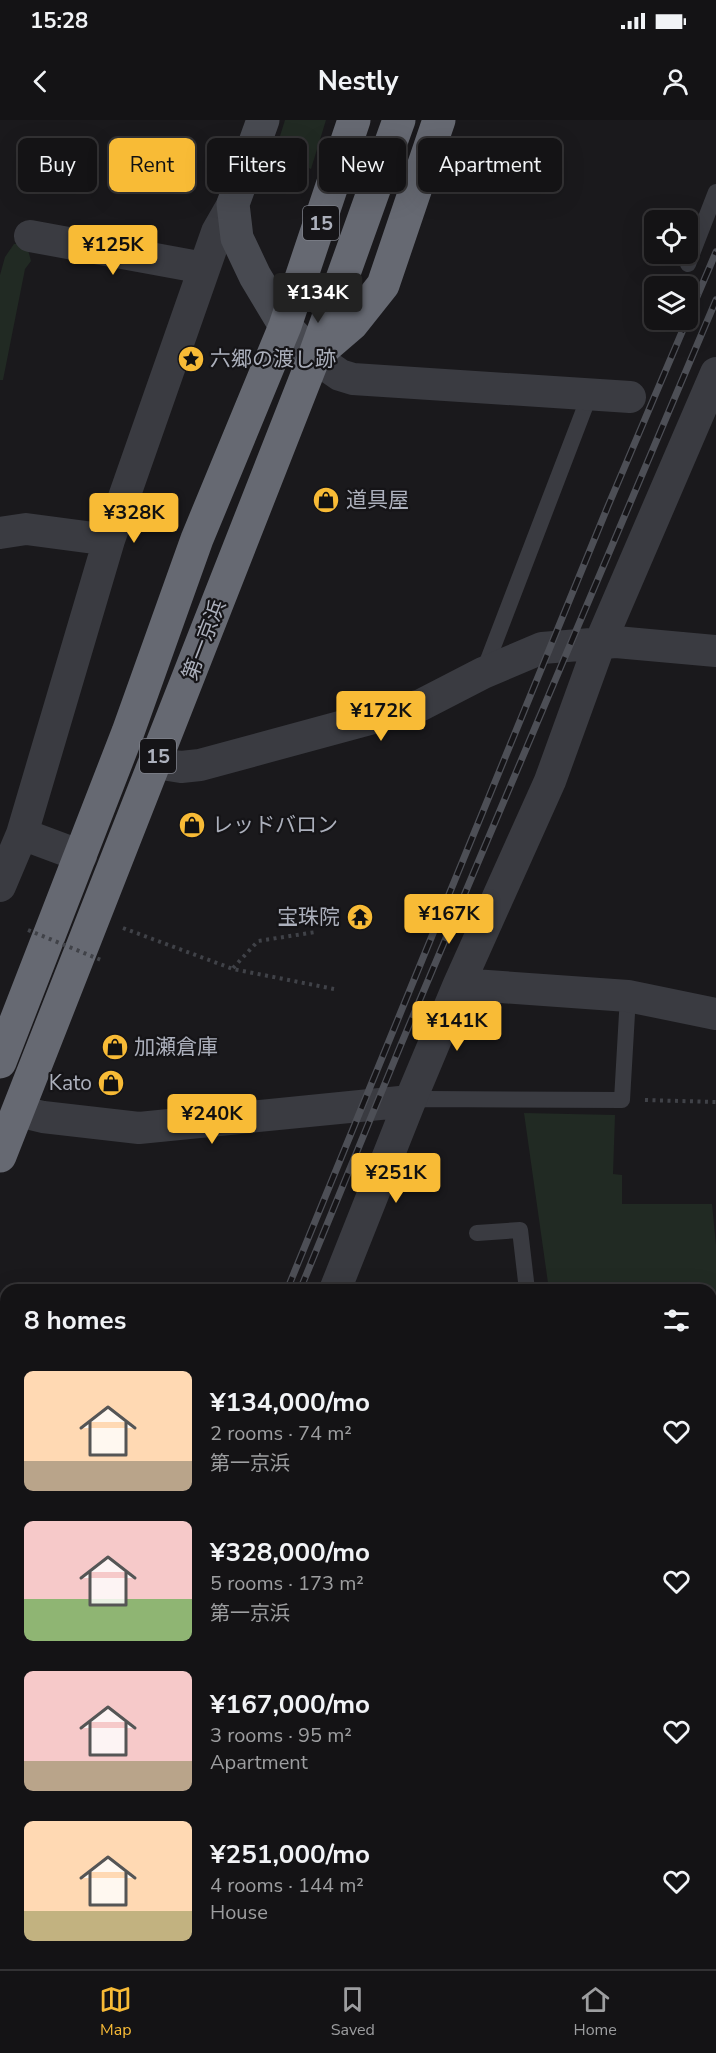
<!DOCTYPE html>
<html lang="en">
<head>
<meta charset="utf-8">
<style>
	body { margin:0; font-family:"Nunito Sans","Noto Sans JP",sans-serif; background:#1d1c1e; color:#f1f3f6; height:100vh; display:flex; flex-direction:column; font-size:22px; white-space:nowrap }
	* { box-sizing:border-box; margin:0 }
	p { font-size:20px; color:#9d9ea0 }
	.icon { flex:none; width:33px; height:33px; fill:none; stroke:currentColor; stroke-width:2; stroke-linecap:round; stroke-linejoin:round }
	.map { position:relative; flex:1; overflow:hidden }
	.side { position:absolute; left:0px; top:1164px; width:717px; height:686px; display:flex; flex-direction:column; background:#141315; border-radius:18px 18px 0 0; box-shadow:0 6px 24px #0002,0 0 0 2px #333234 }
	.side>* { flex:none }
	.banner { position:absolute; left:18px; top:18px; width:681px; height:54px; display:flex; gap:12px }
	.controls { position:absolute; left:644px; top:90px; display:grid; gap:12px }
	.controls a { display:grid; place-items:center; width:54px; height:54px; border-radius:9px; background:#141315; box-shadow:0 6px 24px #0002,0 0 0 2px #333234; font-size:30px }
	.price { position:absolute; translate:-50% -51px; padding:0 14px; border-radius:6px; background:#f8bb36; color:#111; font-size:20px; line-height:39px; filter:drop-shadow(0 2px 3px #0008) }
	.price::after { content:''; position:absolute; left:50%; top:36px; width:18px; height:14px; margin-left:-9px; background:inherit; clip-path:polygon(0 0,100% 0,50% 100%) }
	.price.active { background:#222; color:#fff }
	ul { padding:0; list-style:none }
	li { display:flex; align-items:center; gap:18px; height:150px; padding:0 24px }
	li span { display:grid; place-items:center; flex:none; width:168px; height:120px; border-radius:9px; color:#555 }
	li>.icon { margin-inline-start:auto }
	span .icon { width:72px; height:72px; fill:#fffc; stroke-width:1 }
	li b { font-size:26px }
	h2 { display:flex; justify-content:space-between; align-items:center; height:72px; padding:0 24px; font-size:26px }
	.tag { padding:0 21px; border-radius:9px; background:#141315; box-shadow:0 6px 24px #0002,0 0 0 2px #333234; font-size:21px; line-height:54px }
	.tag.active { background:#f8bb36; color:#111 }
	.status { display:flex; justify-content:space-between; align-items:center; height:42px; padding:0 30px; background:#141315; direction:ltr }
	.status svg { height:16px; fill:currentColor }
	header { display:flex; justify-content:space-between; align-items:center; height:78px; padding:0 24px; background:#141315; font-size:27px; font-weight:700 }
	.tabs { display:flex; justify-content:space-around; align-items:center; height:84px; border-top:2px solid #333234; background:#141315; font-size:16px; color:#9d9ea0 }
	.tabs a { display:grid; justify-items:center; gap:3px }
	.tabs .active { color:#f8bb36 }
	.map>svg:first-child { display:block }
</style>
</head>
<body>
<div class="status"><b>15:28</b><svg viewBox="0 0 49 12"><path d="M0 12V9h3v3zM5 12V6h3v6zM10 12V3h3v9zM15 12V0h3v12zM26 1h20v11H26zM47 4h2v5h-2z"/></svg></div>
<header><svg class="icon" aria-label="back" viewBox="0 0 24 24"><path d="M15 5l-7 7 7 7"/></svg>Nestly<svg class="icon" aria-label="person" viewBox="0 0 24 24"><circle cx="12" cy="8" r="4"/><path d="M4 21q1-7 8-7t8 7"/></svg></header>
<div class="map">
<svg width="716" height="1849" viewBox="0 0 716 1849">
	<rect width="100%" height="100%" fill="#1a191c"/>
	<path fill="#212a23" d="M 285,0 L 326,0 L 311,49 L 275,32 Z
		M 26,122 L 31,141 L 25,149 L 3,260 L 0,260 L 0,155 L 5,137 L 14,124 Z
		M 524,993 L 615,995 L 613,1054 L 622,1055 L 622,1084 L 712,1084 L 716,1125 L 716,1195 L 711,1196 L 711,1170 L 549,1170 Z
		M 711,1785 L 716,1785 L 716,1849 L 663,1849 L 662,1844 L 711,1844 Z"/>
	<g fill="none" stroke-linecap="round" stroke-linejoin="round">
		<path stroke="#404248" stroke-width="4" stroke-dasharray="3 4.5" stroke-linecap="butt" d="M 123,808 L 233,849 L 334,869
			M 233,848 L 258,821 L 316,812
			M 645,980 L 716,982"/>
		<path stroke="#3a3b41" stroke-width="16" d="M 688,144 L 716,72
			M 483,553 L 590,274
			M 410,981 L 427,979 L 622,980 L 628,876
			M 477,1113 L 520,1110 L 527,1170
			M 0,1193 L 6,1195
			M 711,1443 L 716,1442
			M 711,1770 L 716,1769
			M 414,1844 L 417,1846 L 429,1844
			M 638,1844 L 639,1849"/>
		<path stroke="#3a3b41" stroke-width="32" d="M 30,116 L 204,148
			M 314,237 L 340,255 L 353,259 L 630,277
			M 716,253 L 600,523 L 550,661 L 459,864 L 628,876 L 716,894
			M 0,413 L 26,409 L 109,420
			M 156,643 L 181,647 L 200,645 L 421,585 L 483,553 L 542,528 L 616,522 L 716,531
			M 22,714 L 81,736
			M 0,766 L 22,714 L 109,420 L 217,112 L 233,84
			M 18,991 L 43,997 L 139,1008 L 410,981
			M 335,1170 L 410,981 L 459,864
			M 711,1210 L 716,1210
			M 711,1625 L 716,1624
			M 0,1710 L 6,1711
			M 190,1844 L 197,1849
			M 57,1849 L 59,1844"/>
		<path stroke="#484a51" stroke-width="33" d="M 263,0 L 233,84 L 237,118 L 255,156 L 285,206 L 314,237"/>
		<path stroke="#666972" stroke-width="33" d="M 316,235 L 352,204 L 383,165 L 439,0
			M 0,942 L 128,612 L 197,419 L 285,206 L 354,0
			M 0,1036 L 314,237 L 399,0"/>
		<defs>
			<path id="rail" d="M 287,1170 L 608,386 L 716,132
				M 300,1170 L 402,922 L 716,180
				M 7,1849 L 9,1844
				M 21,1849 L 23,1844"/>
		</defs>
		<use href="#rail" stroke="#4d4f56" stroke-width="7"/>
		<use href="#rail" stroke="#151417" stroke-width="4.5" stroke-dasharray="14" stroke-linecap="butt"/>
		<path stroke="#404248" stroke-width="4" stroke-dasharray="3 4.5" stroke-linecap="butt" d="M 28,810 L 101,840"/>
	</g>
	<defs>
		<symbol id="sight-disc" viewBox="-11 -11 22 22"><circle r="9.5" fill="#f8bb36" stroke="#151417"/><path d="M0-6L1.8-2.2L6-1.7L2.9 1.2L3.7 5.4L0 3.3L-3.7 5.4L-2.9 1.2L-6-1.7L-1.8-2.2Z" fill="#111"/></symbol>
		<symbol id="shop-disc" viewBox="-11 -11 22 22"><circle r="9.5" fill="#f8bb36" stroke="#151417"/><path d="M-5-2.5h2.3a2.7 3.5 0 0 1 5.4 0H5L5.5 6h-11ZM-1.5-2.5h3a1.5 2.3 0 0 0-3 0Z" fill="#111"/></symbol>
		<symbol id="temple-disc" viewBox="-11 -11 22 22"><circle r="9.5" fill="#f8bb36" stroke="#151417"/><path d="M0-6L5-2H3V0L6.5 2.5H4V6H1.5V3h-3V6H-4V2.5H-6.5L-3 0V-2H-5Z" fill="#111"/></symbol>
	</defs>
	<g fill-rule="evenodd">
		<use href="#sight-disc" x="176" y="224" width="30" height="30"/>
		<use href="#shop-disc" x="311" y="365" width="30" height="30"/>
		<use href="#shop-disc" x="177" y="690" width="30" height="30"/>
		<use href="#temple-disc" x="345" y="782" width="30" height="30"/>
		<use href="#shop-disc" x="100" y="912" width="30" height="30"/>
		<use href="#shop-disc" x="96" y="948" width="30" height="30"/>
	</g>
	<g text-anchor="middle" dominant-baseline="central" stroke-width="4.5" stroke-linejoin="round" paint-order="stroke">
		<g fill="#151417" stroke="#7f818a" stroke-width="1.5">
			<rect x="303" y="86" width="36" height="34" rx="4.5"/>
			<rect x="140" y="619" width="36" height="34" rx="4.5"/>
		</g>
		<g font-size="20" font-weight="bold" fill="#acb0bc">
			<text x="321" y="103">15</text>
			<text x="158" y="636">15</text>
		</g>
		<g font-size="21" fill="#acb0bc" stroke="#151417" text-anchor="start">
			<text x="210" y="239">六郷の渡し跡</text>
			<text x="346" y="380">道具屋</text>
			<text x="212" y="705">レッドバロン</text>
			<text x="340" y="797" text-anchor="end">宝珠院</text>
			<text x="134" y="927">加瀬倉庫</text>
			<text x="92" y="963" text-anchor="end">Kato</text>
		</g>
		<g font-size="21" fill="#acb0bc" stroke="#151417">
			<text transform="translate(204 520) rotate(-69)">第一京浜</text>
		</g>
	</g>
</svg>
<div class="controls">
<a><svg class="icon" aria-label="locate" viewBox="0 0 24 24"><circle cx="12" cy="12" r="6"/><path d="M12 2v4M12 18v4M2 12h4M18 12h4"/></svg></a>
<a><svg class="icon" aria-label="layers" viewBox="0 0 24 24"><path d="M12 4l9 5-9 5-9-5zM3 14l9 5 9-5"/></svg></a>
</div>
<b class="price" style="left:113px;top:156px">¥125K</b>
<b class="price active" style="left:318px;top:204px">¥134K</b>
<b class="price" style="left:134px;top:424px">¥328K</b>
<b class="price" style="left:381px;top:622px">¥172K</b>
<b class="price" style="left:449px;top:825px">¥167K</b>
<b class="price" style="left:457px;top:932px">¥141K</b>
<b class="price" style="left:212px;top:1025px">¥240K</b>
<b class="price" style="left:396px;top:1084px">¥251K</b>
<div class="banner">
<a class="tag">Buy</a>
<a class="tag active">Rent</a>
<a class="tag">Filters</a>
<a class="tag">New</a>
<a class="tag">Apartment</a>
</div>
<section class="side">
<h2>8 homes<svg class="icon" aria-label="filters" viewBox="0 0 24 24"><path d="M4 7h16M4 17h16"/><circle cx="9" cy="7" r="2"/><circle cx="15" cy="17" r="2"/></svg></h2>
<ul>
<li><span style="background:linear-gradient(#ffd9b3 75%,#b9a48a 0)"><svg class="icon" aria-label="home" viewBox="0 0 24 24"><path d="M3 11l9-7 9 7M6 9v11h12V9"/></svg></span><div><b>¥134,000/mo</b><p>2 rooms · 74 m²</p><p>第一京浜</p></div><svg class="icon" aria-label="heart" viewBox="0 0 24 24"><path d="M12 20l-8-8c-3-5 5-10 8-4 3-6 11-1 8 4z"/></svg></li>
<li><span style="background:linear-gradient(#f6c9c9 65%,#8fb573 0)"><svg class="icon" aria-label="home" viewBox="0 0 24 24"><path d="M3 11l9-7 9 7M6 9v11h12V9"/></svg></span><div><b>¥328,000/mo</b><p>5 rooms · 173 m²</p><p>第一京浜</p></div><svg class="icon" aria-label="heart" viewBox="0 0 24 24"><path d="M12 20l-8-8c-3-5 5-10 8-4 3-6 11-1 8 4z"/></svg></li>
<li><span style="background:linear-gradient(#f6c9c9 75%,#b9a48a 0)"><svg class="icon" aria-label="home" viewBox="0 0 24 24"><path d="M3 11l9-7 9 7M6 9v11h12V9"/></svg></span><div><b>¥167,000/mo</b><p>3 rooms · 95 m²</p><p>Apartment</p></div><svg class="icon" aria-label="heart" viewBox="0 0 24 24"><path d="M12 20l-8-8c-3-5 5-10 8-4 3-6 11-1 8 4z"/></svg></li>
<li><span style="background:linear-gradient(#ffd9b3 75%,#c2b280 0)"><svg class="icon" aria-label="home" viewBox="0 0 24 24"><path d="M3 11l9-7 9 7M6 9v11h12V9"/></svg></span><div><b>¥251,000/mo</b><p>4 rooms · 144 m²</p><p>House</p></div><svg class="icon" aria-label="heart" viewBox="0 0 24 24"><path d="M12 20l-8-8c-3-5 5-10 8-4 3-6 11-1 8 4z"/></svg></li>
</ul>
</section>
</div>
<nav class="tabs">
<a class="active"><svg class="icon" aria-label="map" viewBox="0 0 24 24"><path d="M3 6l6-2 6 2 6-2v14l-6 2-6-2-6 2zM9 4v14M15 6v14"/></svg>Map</a>
<a><svg class="icon" aria-label="saved" viewBox="0 0 24 24"><path d="M7 4h10v16l-5-4-5 4z"/></svg>Saved</a>
<a><svg class="icon" aria-label="home" viewBox="0 0 24 24"><path d="M3 11l9-7 9 7M6 9v11h12V9"/></svg>Home</a>
</nav>
</body>
</html>
